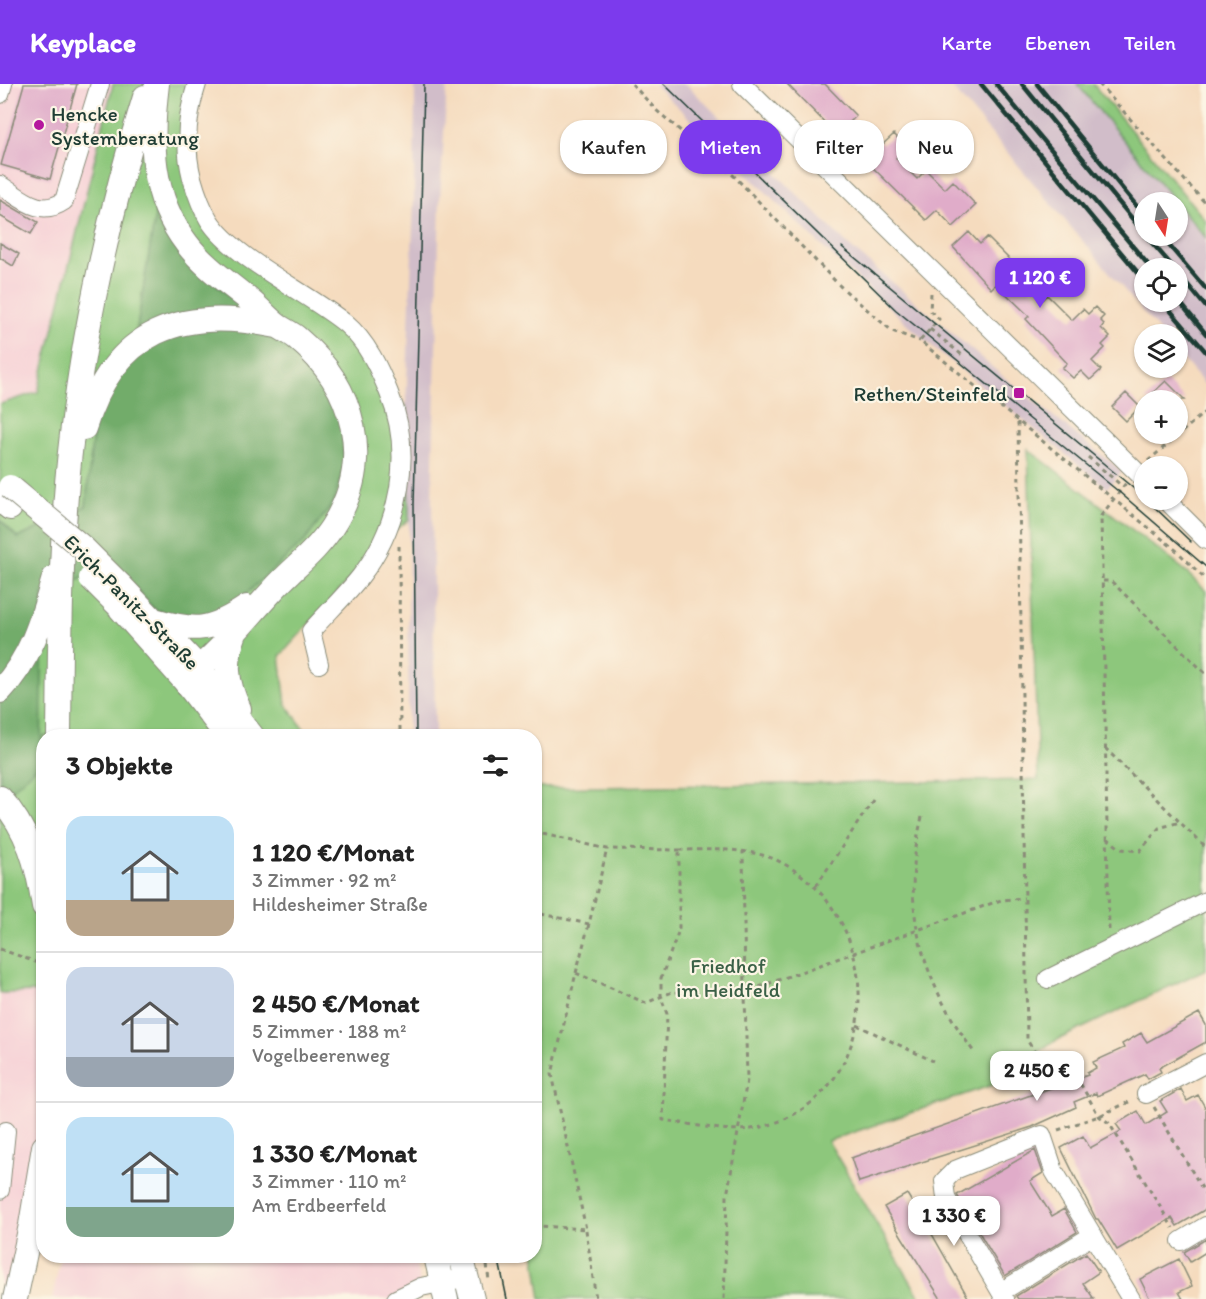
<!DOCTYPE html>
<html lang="de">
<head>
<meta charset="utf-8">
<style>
	body { margin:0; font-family:Itim,sans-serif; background:#f2f2f2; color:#222; height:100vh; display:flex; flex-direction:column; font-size:22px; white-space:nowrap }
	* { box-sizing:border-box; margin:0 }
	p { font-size:20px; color:#767676 }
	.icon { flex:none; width:33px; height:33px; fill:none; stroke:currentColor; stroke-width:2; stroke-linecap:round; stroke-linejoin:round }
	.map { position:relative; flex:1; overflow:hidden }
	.panel { position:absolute; left:36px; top:645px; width:506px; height:534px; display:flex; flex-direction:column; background:#fff; border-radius:24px; box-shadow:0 2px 4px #0004 }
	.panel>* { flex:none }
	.banner { position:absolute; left:560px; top:36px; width:556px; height:54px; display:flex; gap:12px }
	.needle { width:39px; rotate:168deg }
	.controls { position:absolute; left:1134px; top:108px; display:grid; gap:12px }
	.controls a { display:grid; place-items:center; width:54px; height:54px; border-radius:50%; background:#fff; box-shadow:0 2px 4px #0004; font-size:30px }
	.price { position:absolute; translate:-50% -51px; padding:0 14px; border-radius:12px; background:#fff; color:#222; font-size:20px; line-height:39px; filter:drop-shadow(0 2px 3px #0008) }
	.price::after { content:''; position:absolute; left:50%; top:36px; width:18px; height:14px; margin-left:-9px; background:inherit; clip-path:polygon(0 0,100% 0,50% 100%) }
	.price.on { background:#7c3aed; color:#fff }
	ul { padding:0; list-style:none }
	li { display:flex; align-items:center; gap:18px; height:150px; padding:0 30px }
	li+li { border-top:2px solid #e0e0e0 }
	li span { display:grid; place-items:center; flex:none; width:168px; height:120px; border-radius:18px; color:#555 }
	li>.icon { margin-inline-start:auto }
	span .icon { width:72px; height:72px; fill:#fffc; stroke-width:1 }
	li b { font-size:26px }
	h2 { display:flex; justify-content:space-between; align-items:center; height:72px; padding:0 30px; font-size:26px }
	.pill { padding:0 21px; border-radius:24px; background:#fff; box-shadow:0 2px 4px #0004; font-size:21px; line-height:54px }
	.pill.on { background:#7c3aed; color:#fff }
	header { display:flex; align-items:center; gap:36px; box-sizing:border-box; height:84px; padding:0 30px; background:#7c3aed; color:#fff }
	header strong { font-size:28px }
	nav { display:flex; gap:33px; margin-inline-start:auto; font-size:21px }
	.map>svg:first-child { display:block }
</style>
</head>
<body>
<header>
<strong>Keyplace</strong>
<nav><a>Karte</a><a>Ebenen</a><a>Teilen</a></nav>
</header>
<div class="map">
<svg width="1206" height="1215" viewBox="0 0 1206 1215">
	<rect width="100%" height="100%" fill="#fcf5e5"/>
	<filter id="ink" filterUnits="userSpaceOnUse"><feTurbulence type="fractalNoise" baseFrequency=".0167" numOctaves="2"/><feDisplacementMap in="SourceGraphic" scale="12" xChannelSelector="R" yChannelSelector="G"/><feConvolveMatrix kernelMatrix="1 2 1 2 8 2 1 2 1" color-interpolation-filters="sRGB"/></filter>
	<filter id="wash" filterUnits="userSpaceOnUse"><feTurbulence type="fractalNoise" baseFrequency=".008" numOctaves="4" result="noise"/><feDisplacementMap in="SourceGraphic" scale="24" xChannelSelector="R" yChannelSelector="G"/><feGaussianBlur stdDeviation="1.35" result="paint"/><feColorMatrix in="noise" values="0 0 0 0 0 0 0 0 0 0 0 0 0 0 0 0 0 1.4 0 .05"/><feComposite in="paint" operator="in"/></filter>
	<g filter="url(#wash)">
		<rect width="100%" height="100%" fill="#f5dbbe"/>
		<path fill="#f6cfd6" d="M 0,0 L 113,0 L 38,308 L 3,322 L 0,320 Z
			M 0,909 L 44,909 L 40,1037 L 27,1127 L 4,1215 L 0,1215 Z
			M 61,1172 L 414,1172 L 421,1203 L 395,1215 L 52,1215 Z"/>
		<path fill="#d1bdc9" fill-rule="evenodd" d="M 415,0 L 447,0 L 440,115 L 432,418 L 435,652 L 408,652 L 409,419 L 406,322 L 414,115 Z
			M 654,0 L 686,0 L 848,161 L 1005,294 L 1122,387 L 1107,404 L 927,258 L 827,167 Z
			M 949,0 L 1077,0 L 1176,118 L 1144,118 L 1144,152 L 1178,152 L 1178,120 L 1206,154 L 1206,302 L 1178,269 L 1178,250 L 1162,250 ZM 1144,184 L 1178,184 L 1178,218 L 1144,218 Z"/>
		<path fill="#8dc77b" stroke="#568258" stroke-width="1.5" d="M 113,0 L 190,0 L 188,6 L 206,141 L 318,227 L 359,264 L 389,326 L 406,322 L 409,436 L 392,449 L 280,572 L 286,620 L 309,652 L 44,652 L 43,908 L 0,909 L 0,716 L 43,509 L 115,482 L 196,182 L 157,120 L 132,275 L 95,327 L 86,422 L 18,454 L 0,436 L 0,320 L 38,308 Z
			M 1077,0 L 1093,0 L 1206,137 L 1206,154 Z
			M 1028,365 L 1182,484 L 1206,507 L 1206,885 L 1049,960 L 1007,996 L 828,1057 L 921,1215 L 541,1215 L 534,1167 L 534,704 L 1038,696 Z"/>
		<path fill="#72ac6b" stroke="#487450" stroke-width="1.5" d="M 157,119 L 196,182 L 323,296 L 343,343 L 344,382 L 334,418 L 305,457 L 229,525 L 183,536 L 154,525 L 115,482 L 43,509 L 41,679 L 0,716 L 0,436 L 18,454 L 86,422 L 95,327 L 132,275 Z"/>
		<g id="blocks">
			<path fill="#e0acc9" d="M 24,0 L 77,0 L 50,95 L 1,81 Z
				M 787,0 L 825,0 L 856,32 L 837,51 Z
				M 894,50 L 907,64 L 896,74 L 917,95 L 926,86 L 945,105 L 953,97 L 976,121 L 953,143 L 937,126 L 926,136 L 859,70 L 876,54 L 882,61 Z
				M 0,116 L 38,138 L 31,150 L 0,132 Z
				M 969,148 L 980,160 L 987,153 L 1014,180 L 1010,184 L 1042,216 L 1047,211 L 1072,236 L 1083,225 L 1088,230 L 1095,223 L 1104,232 L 1100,236 L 1104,240 L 1101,244 L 1110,253 L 1102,261 L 1105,264 L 1092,277 L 1101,286 L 1090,296 L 1081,287 L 1073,294 L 1062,284 L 1067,279 L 1026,235 L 1029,232 L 996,200 L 991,205 L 953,163 Z
				M 0,159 L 19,170 L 13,182 L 0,174 Z
				M 1166,297 L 1185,316 L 1145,316 Z
				M 1126,309 L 1140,323 L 1126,337 L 1112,323 Z
				M 1199,929 L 1206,941 L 1206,958 L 1159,984 L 1161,988 L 1148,995 L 1145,990 L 1097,1012 L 1096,1009 L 1074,1018 L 1076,1023 L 1032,1043 L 859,1098 L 851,1074 L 1088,991 L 1087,989 L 1096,984 L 1093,978 L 1124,964 L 1122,960 L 1141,949 L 1147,958 Z
				M 1181,1005 L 1187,1017 L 1198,1011 L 1206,1025 L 1206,1125 L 1177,1142 L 1172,1134 L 1117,1166 L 1098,1135 L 1096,1135 L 1061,1064 L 1083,1052 L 1090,1064 L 1121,1047 L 1116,1040 L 1138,1027 L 1146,1041 L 1167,1028 L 1160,1017 Z
				M 1035,1066 L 1043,1089 L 1030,1097 L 1052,1132 L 1064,1125 L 1077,1148 L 1005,1192 L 957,1111 Z
				M 907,1110 L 933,1152 L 969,1215 L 941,1215 L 902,1153 L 884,1123 Z
				M 1206,1155 L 1206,1168 L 1190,1178 L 1184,1168 Z
				M 1086,1169 L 1099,1188 L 1083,1199 L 1094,1215 L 1018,1215 L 1016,1212 Z
				M 1179,1175 L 1192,1202 L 1179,1208 L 1183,1215 L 1150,1215 L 1140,1195 Z"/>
		</g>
	</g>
	<g filter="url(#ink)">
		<use href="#blocks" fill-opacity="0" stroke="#8a8c79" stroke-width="1.5"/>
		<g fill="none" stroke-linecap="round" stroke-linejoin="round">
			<defs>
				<path id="minor" d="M 197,0 C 187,30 184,63 192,94 C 196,108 201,123 209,136 C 234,175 309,209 346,240 C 367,258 379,284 389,309 C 414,370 400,442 360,493 C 345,512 327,529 311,547 L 319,580
					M 742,0 L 1144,395
					M 0,10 L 3,0
					M 0,101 C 22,114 39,134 64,117 L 100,0
					M 1166,416 L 1206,456
					M 1048,895 L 1206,817
					M 1146,1010 L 1206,979
					M 0,1106 L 6,1047
					M 1181,1157 L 1206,1142
					M 1001,1208 L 1093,1151
					M 396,1215 L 421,1203 L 454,1196
					M 1005,1215 L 946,1114 L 944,1097 L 955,1086 L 1042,1051 L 1054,1087 L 1131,1215"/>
				<path id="major" d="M 157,0 C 150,57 150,112 187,160 C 206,185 231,200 254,220 C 262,227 269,235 278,242 C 284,246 291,249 297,254 C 355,303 375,377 332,443 C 316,468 292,485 273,506 C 244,537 218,571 184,596
					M 84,344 C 114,245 182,222 277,242
					M 0,416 L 10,424
					M 120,501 L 199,584 L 252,652
					M 120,524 L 184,596 L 227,652
					M 154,536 C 195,548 210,548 247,523
					M 235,549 C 224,577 226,598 239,625
					M 0,607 C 31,575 42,536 54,494
					M 59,652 C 60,568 60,483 67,399 C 78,272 107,134 145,13
					M 0,714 C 28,745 38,781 44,822
					M 436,1172 L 446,1215
					M 461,1172 L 472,1215
					M 15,1215 L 31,1141 L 44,1063"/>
			</defs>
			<use href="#minor" stroke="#8a8c79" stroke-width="20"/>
			<use href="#major" stroke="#8a8c79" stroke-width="26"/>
			<path stroke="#8a8c79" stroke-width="3" stroke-dasharray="4.5 4.5" stroke-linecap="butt" d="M 632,0 L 656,26 L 734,92 L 840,202 L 892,247 L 920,257
				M 1099,0 L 1206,120
				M 931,209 L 930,227 L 939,235 L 920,257 L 1177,467 L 1206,496
				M 930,245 L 962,271
				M 1018,338 L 1027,956 L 1036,970 L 1061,974 L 1069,980 L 1099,1032 L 1109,1039 L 1173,1144
				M 1088,373 L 1122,402
				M 1148,377 L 1206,327
				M 399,462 L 400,652
				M 1103,497 L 1111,497 L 1206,590
				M 1105,664 L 1206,764
				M 922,733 C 900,822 920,894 974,968
				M 534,748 L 607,765 L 679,766
				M 1107,754 L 1121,765 L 1140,767 L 1159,744 L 1180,738
				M 679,766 C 715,766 754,762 786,781 C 889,840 885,1011 762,1043 C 732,1051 694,1040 663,1036 L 667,930 L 661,913 L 661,894 L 679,846 Z
				M 816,802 L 873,716
				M 534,824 L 541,830 L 589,840 L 607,765
				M 1109,846 L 1101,432 L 1126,399
				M 0,865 L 44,881
				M 576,889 L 589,840
				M 857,941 L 933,977
				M 1154,1023 L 1206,1111
				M 1058,1046 L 1099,1032 L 1133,1016
				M 534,1144 L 539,1142 L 586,1145 L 552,990 L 576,889 L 646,919 L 672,908 L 745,908 L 743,767
				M 586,1146 L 596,1215
				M 486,1172 L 489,1197
				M 724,1215 L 727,1112 L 747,996 L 745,908 L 1001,816 L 1024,814"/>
			<use href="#minor" stroke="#fff" stroke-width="18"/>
			<use href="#major" stroke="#fff" stroke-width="24"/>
			<path stroke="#1f3d34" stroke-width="1.5" d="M 664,0 L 896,226 L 1118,407 L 1206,483
				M 842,163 L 1144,413
				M 1147,416 L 1191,458
				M 416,652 L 414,420 L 424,0
				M 498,1172 L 507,1215"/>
			<path stroke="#1f3d34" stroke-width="4.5" d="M 981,0 L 1144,196
				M 996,0 L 1151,184
				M 1022,0 L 1144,149
				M 1037,0 L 1144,131
				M 1146,152 L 1174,184
				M 1161,152 L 1206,205
				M 1178,189 L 1206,223
				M 1178,216 L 1206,250
				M 1163,218 L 1206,268"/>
			<defs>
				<path id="major-bridge" d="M 10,403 L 83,464 L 120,501
					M 91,494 L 119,522"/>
			</defs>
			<use href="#major-bridge" stroke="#8a8c79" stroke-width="26" stroke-linecap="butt"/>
			<use href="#major-bridge" stroke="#fff" stroke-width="24"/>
		</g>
	</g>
	<g fill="#b5179e" stroke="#fcf5e5" stroke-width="2">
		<circle cx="39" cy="41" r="6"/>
		<rect x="1013" y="303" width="12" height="12" rx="3"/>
	</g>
	<g text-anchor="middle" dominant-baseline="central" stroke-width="4.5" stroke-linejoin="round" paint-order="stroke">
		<g font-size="21" fill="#1f3d34" stroke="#fcf5e5" text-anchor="start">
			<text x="51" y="29">Hencke<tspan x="51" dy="24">Systemberatung</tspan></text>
			<text x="1007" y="309" text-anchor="end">Rethen/Steinfeld</text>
		</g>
		<g font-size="21" fill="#1f3d34" stroke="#fcf5e5">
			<text transform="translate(132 518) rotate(45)">Erich-Panitz-Straße</text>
		</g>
		<g font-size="21" fill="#3a6046" stroke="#fcf5e5">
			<text x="728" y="881">Friedhof<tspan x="728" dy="24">im Heidfeld</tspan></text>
		</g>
	</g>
</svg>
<div class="controls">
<a><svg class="needle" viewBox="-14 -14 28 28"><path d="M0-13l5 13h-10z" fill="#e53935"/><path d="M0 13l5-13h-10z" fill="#767676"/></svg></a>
<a><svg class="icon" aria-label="locate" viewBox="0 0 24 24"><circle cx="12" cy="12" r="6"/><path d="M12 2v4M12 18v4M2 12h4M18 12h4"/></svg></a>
<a><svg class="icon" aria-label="layers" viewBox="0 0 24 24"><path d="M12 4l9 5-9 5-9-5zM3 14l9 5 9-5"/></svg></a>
<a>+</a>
<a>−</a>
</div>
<b class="price on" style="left:1040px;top:225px">1 120 €</b>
<b class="price" style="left:1037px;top:1018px">2 450 €</b>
<b class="price" style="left:954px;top:1163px">1 330 €</b>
<div class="banner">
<a class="pill">Kaufen</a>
<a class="pill on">Mieten</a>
<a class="pill">Filter</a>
<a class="pill">Neu</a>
</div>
<section class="panel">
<h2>3 Objekte<svg class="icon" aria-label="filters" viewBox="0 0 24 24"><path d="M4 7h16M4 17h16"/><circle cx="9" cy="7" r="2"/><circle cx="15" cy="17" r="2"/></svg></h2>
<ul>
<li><span style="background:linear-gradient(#bfe0f5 70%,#b9a48a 0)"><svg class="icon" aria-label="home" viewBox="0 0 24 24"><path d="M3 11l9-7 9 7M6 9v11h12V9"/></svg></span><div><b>1 120 €/Monat</b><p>3 Zimmer · 92 m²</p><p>Hildesheimer Straße</p></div></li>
<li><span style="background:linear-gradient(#c9d6e8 75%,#9aa5b1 0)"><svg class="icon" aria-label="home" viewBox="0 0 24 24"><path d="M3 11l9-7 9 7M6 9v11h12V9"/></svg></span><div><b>2 450 €/Monat</b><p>5 Zimmer · 188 m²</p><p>Vogelbeerenweg</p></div></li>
<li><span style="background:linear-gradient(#bfe0f5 75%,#7fa58c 0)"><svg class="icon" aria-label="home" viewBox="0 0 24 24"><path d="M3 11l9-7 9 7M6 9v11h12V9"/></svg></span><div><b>1 330 €/Monat</b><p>3 Zimmer · 110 m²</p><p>Am Erdbeerfeld</p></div></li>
</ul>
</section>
</div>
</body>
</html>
